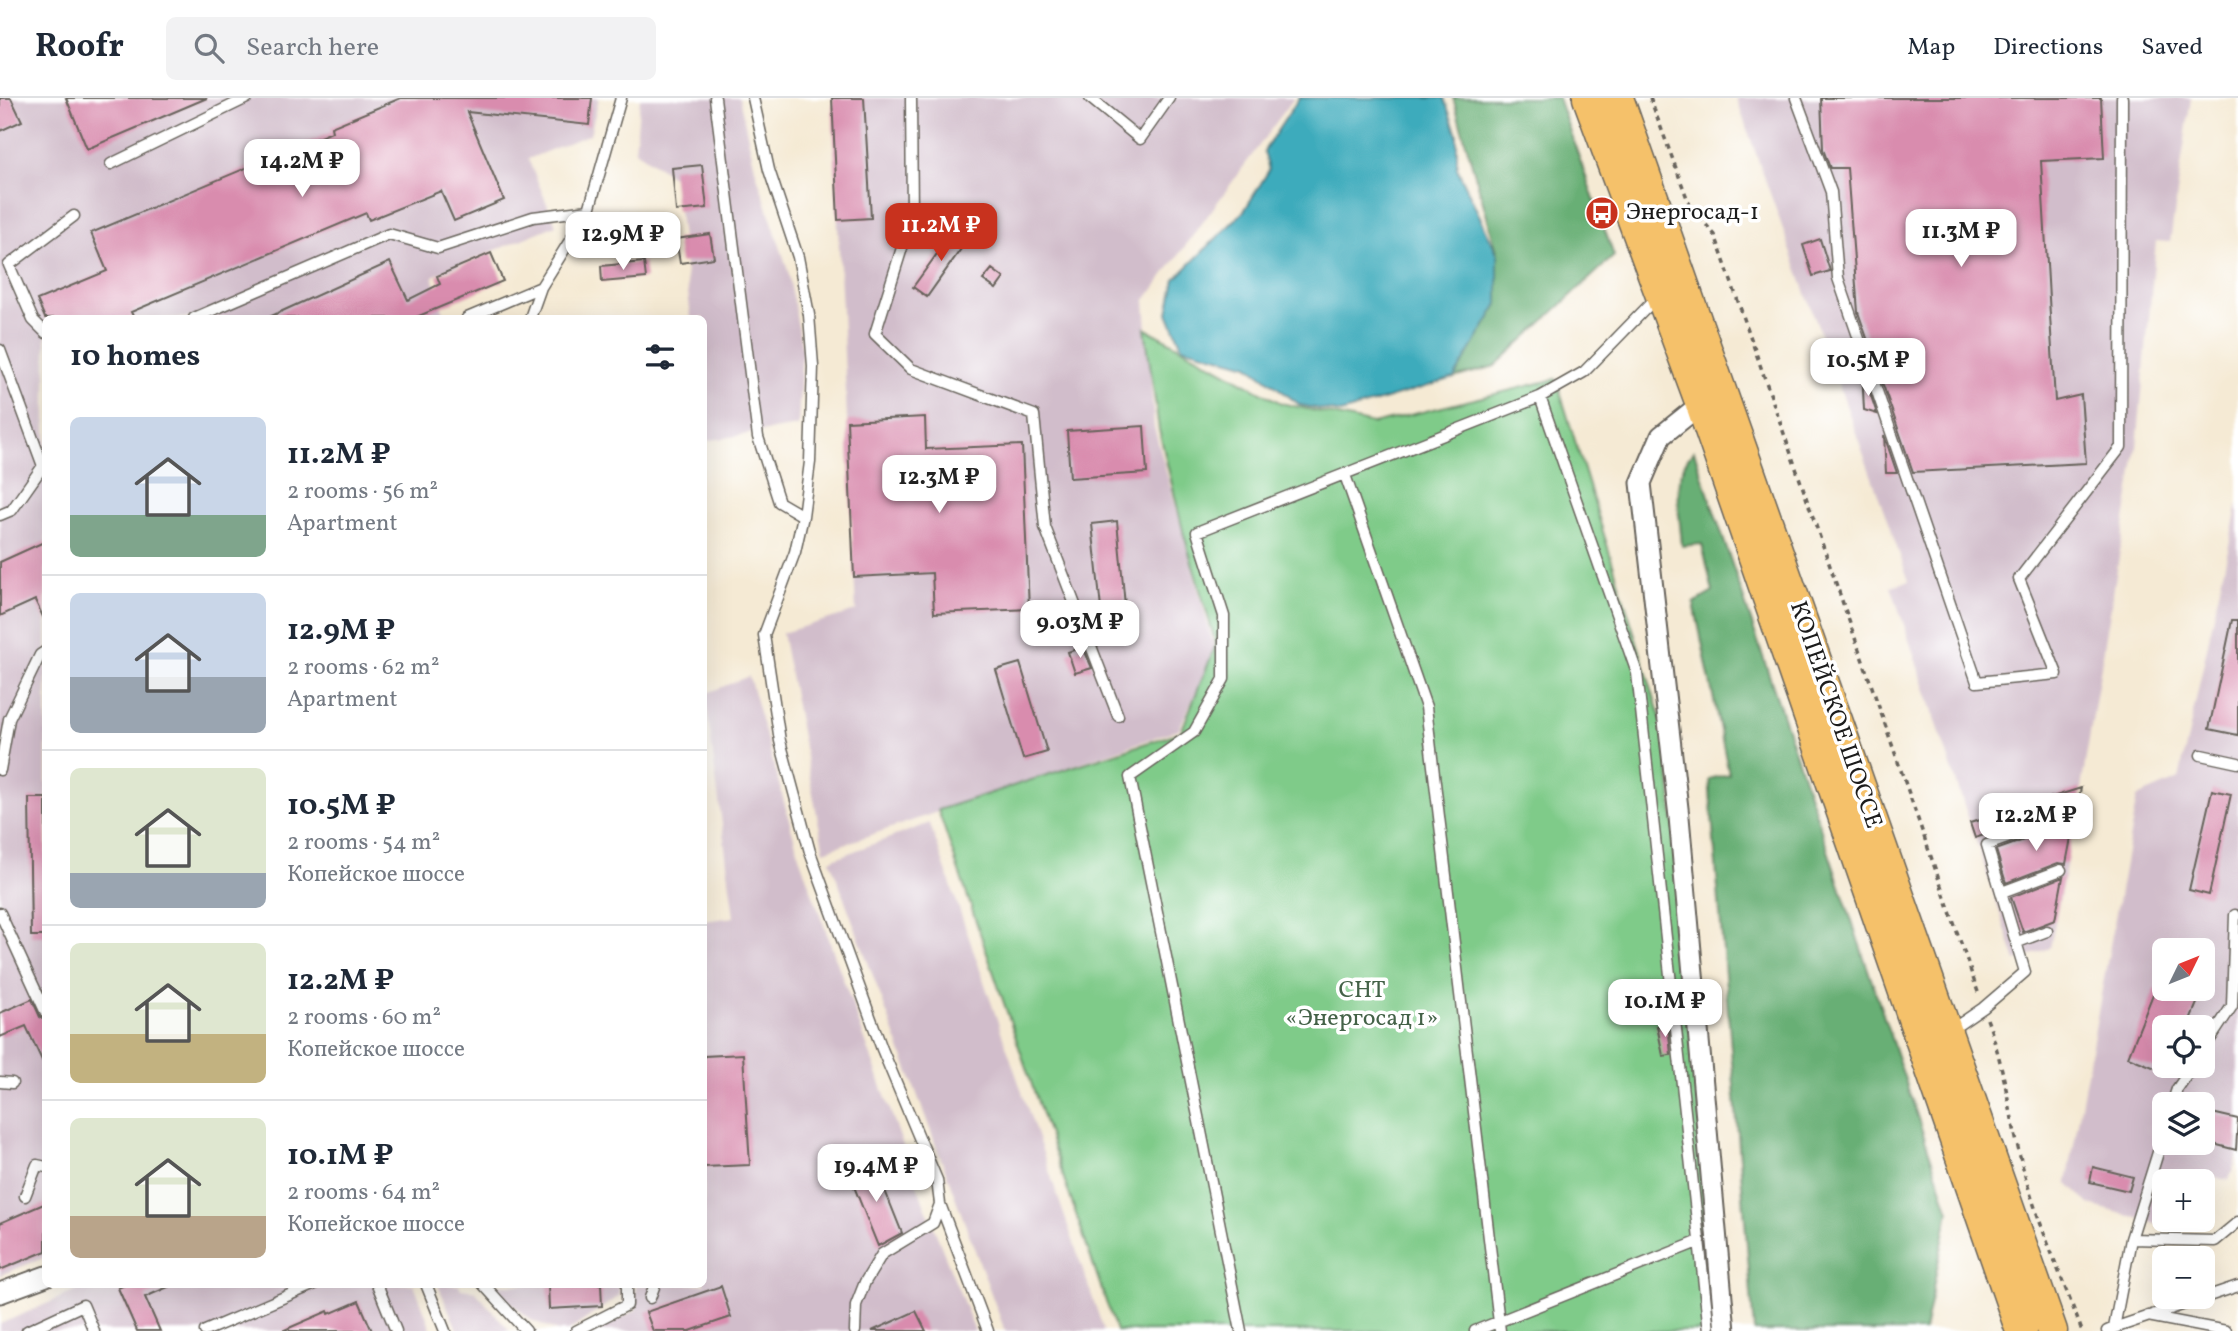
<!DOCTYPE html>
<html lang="en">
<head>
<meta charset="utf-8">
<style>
	body { margin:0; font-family:Vollkorn,serif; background:#f2f2f3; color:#1f2937; height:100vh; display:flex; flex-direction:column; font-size:26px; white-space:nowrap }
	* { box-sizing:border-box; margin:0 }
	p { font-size:23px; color:#747a83 }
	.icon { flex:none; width:38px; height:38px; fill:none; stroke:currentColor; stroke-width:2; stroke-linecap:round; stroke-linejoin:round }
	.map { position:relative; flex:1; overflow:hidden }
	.panel { position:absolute; left:42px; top:217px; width:665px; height:973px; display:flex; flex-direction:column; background:#fff; border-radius:10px; box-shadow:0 7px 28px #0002 }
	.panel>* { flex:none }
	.needle { width:46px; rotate:47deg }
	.tools { position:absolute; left:2152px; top:840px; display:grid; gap:14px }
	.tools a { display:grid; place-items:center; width:63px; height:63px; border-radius:10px; background:#fff; box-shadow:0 7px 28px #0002; font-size:35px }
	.price { position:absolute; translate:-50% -60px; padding:0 16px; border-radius:14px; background:#fff; color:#222; font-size:23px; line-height:46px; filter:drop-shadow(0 2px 4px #0008) }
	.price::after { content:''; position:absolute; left:50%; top:42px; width:21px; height:16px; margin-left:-10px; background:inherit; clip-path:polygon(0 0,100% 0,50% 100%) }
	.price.current { background:#c8321e; color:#fff }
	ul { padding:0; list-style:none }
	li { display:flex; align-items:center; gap:21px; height:175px; padding:0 28px }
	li+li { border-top:2px solid #e0e1e3 }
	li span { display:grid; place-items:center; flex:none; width:196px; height:140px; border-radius:10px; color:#555 }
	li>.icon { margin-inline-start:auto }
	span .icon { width:84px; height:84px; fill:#fffc; stroke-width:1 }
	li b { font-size:30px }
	h2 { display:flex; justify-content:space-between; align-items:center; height:84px; padding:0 28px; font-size:30px }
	header { display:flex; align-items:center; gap:42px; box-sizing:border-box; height:98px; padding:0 35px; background:#fff; border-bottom:2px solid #e0e1e3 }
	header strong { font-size:33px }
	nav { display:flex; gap:38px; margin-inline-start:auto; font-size:24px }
	.search { width:490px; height:63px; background:#f2f2f3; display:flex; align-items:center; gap:18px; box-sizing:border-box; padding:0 24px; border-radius:10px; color:#747a83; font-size:26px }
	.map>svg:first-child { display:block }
</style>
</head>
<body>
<header>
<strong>Roofr</strong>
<div class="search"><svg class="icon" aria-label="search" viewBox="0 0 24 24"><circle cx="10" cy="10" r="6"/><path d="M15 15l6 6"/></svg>Search here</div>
<nav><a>Map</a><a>Directions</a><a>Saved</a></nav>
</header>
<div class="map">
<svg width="2238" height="1233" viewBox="0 0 2238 1233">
	<rect width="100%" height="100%" fill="#fff"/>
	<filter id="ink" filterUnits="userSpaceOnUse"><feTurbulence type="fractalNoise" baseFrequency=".0143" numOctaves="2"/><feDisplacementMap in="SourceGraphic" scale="14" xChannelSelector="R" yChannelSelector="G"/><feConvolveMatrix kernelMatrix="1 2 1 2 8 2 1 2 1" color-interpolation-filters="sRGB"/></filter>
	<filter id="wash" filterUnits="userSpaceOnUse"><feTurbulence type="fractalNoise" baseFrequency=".00686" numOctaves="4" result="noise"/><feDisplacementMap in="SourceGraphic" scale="28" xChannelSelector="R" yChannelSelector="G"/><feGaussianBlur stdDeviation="1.57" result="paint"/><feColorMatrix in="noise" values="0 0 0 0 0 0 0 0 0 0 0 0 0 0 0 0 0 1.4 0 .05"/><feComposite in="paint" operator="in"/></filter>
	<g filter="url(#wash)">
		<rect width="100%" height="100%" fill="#f5ead4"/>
		<path fill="#d1bdcb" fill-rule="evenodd" d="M 0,0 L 599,0 L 590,36 L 528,61 L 556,127 L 433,178 L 445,220 L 46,220 L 46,1159 L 0,1177 Z
			M 640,0 L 739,0 L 756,74 L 788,173 L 802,251 L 798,328 L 705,343 L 704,220 L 691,220 L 675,81 L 635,52 Z
			M 832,0 L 1294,0 L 1145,203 L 1154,329 L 1215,553 L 1179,631 L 824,753 L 782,535 L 856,513 Z
			M 1736,0 L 2191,0 L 2170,144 L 2156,143 L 2137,349 L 2081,690 L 2050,850 L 2016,863 L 1891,488 L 1909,483 Z
			M 2238,405 L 2238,1057 L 2229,1082 L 2189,1075 L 2185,1083 L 2165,1083 L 2165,1122 L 2169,1122 L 2166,1128 L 2090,1107 L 2067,1085 L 2137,699 L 2179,681 ZM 2165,852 L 2203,852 L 2203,891 L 2165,891 ZM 2165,929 L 2203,929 L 2203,968 L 2165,968 ZM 2165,1006 L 2203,1006 L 2203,1045 L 2165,1045 Z
			M 749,578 L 800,761 L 920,1095 L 975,1233 L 597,1233 L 636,1212 L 636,1187 L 704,1186 L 704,823 L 734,819 L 705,596 Z
			M 930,725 L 930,726 L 1104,1233 L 1005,1233 L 830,762 Z
			M 414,1186 L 432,1233 L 0,1233 L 0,1226 L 90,1187 Z
			M 438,1187 L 459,1187 L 461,1191 L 475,1193 L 510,1233 L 458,1233 Z
			M 491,1187 L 619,1187 L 619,1198 L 569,1233 L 558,1233 L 531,1222 Z"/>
		<path fill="#7fcb89" stroke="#4e7452" stroke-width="2" d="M 1145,230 L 1281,305 L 1373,326 L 1556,281 L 1666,638 L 1719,1233 L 1116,1233 L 938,712 L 1181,634 L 1216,546 L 1184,437 L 1159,332 Z"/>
		<path fill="#67af75" stroke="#426648" stroke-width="2" d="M 1453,0 L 1558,0 L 1614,158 L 1495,268 L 1454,280 L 1498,206 L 1498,157 Z
			M 1694,353 L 1949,1113 L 1924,1233 L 1754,1233 L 1709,681 L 1729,676 L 1694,505 L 1713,494 L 1702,446 L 1682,448 C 1680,418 1670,375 1694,353 Z"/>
		<path fill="#3eabbc" stroke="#2d646c" stroke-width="2" d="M 1299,0 L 1444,0 L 1457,36 L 1457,70 L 1498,157 L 1498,206 L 1454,280 L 1341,315 L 1300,307 L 1248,267 L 1182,249 L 1168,215 L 1175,181 L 1244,113 L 1269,72 L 1264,53 Z"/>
		<g id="blocks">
			<path fill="#d98cae" d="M 0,0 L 11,0 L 22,23 L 0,33 Z
				M 66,0 L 207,0 L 87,51 Z
				M 401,0 L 592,0 L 589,27 L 467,14 L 504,102 L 454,123 L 441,93 L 369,122 L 366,115 L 131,214 L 134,220 L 45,220 L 37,202 L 107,173 L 91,135 L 332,34 L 331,29 Z
				M 832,0 L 864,0 L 871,120 L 838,122 Z
				M 1821,0 L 2101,0 L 2104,60 L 2041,63 L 2055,303 L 2081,297 L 2086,365 L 1913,374 L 1858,214 L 1847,70 L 1830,70 L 1823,51 Z
				M 702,67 L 707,110 L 676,113 L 672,70 Z
				M 955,131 L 968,141 L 927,199 L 913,189 Z
				M 710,136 L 714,160 L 680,165 L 676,141 Z
				M 1820,141 L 1830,173 L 1813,178 L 1803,147 Z
				M 491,155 L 503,183 L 414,220 L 267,220 L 390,164 L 408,202 L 440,186 L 437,178 Z
				M 644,164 L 646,180 L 602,184 L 601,168 Z
				M 992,171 L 1004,180 L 996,191 L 983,182 Z
				M 1862,271 L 1877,316 L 1864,312 Z
				M 925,319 L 926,351 L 1022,347 L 1029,511 L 934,515 L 932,475 L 854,479 L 847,323 Z
				M 1144,328 L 1147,375 L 1070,380 L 1067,333 Z
				M 1884,337 L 1897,375 L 1886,375 Z
				M 1117,423 L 1126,518 L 1102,520 L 1092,426 Z
				M 46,443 L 46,525 L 35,502 L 0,518 L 0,464 Z
				M 2232,522 L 2238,522 L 2238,637 L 2209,631 Z
				M 1083,549 L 1092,570 L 1075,575 L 1068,554 Z
				M 1020,565 L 1047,654 L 1023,661 L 996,572 Z
				M 2081,690 L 2076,714 L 2068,711 L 1988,739 L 1987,736 L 1975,740 L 1970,725 Z
				M 2212,692 L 2231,696 L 2209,797 L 2189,792 Z
				M 29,700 L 46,700 L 46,838 L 31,838 Z
				M 2074,724 L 2066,766 L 2058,765 L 2006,785 L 1996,752 Z
				M 2063,779 L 2055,822 L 2023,834 L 2011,799 Z
				M 2155,891 L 2203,891 L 2187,929 L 2165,929 L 2165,974 L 2128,959 Z
				M 32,901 L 40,919 L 46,922 L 46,971 L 26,928 L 0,939 L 0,915 Z
				M 1668,926 L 1671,957 L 1663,958 L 1657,928 Z
				M 743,956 L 750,1067 L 704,1069 L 704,958 Z
				M 2212,1015 L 2238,1021 L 2236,1052 L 2206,1044 Z
				M 874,1065 L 902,1135 L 878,1148 L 849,1076 Z
				M 2093,1069 L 2133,1079 L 2129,1093 L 2090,1084 Z
				M 46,1105 L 46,1153 L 0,1172 L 0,1125 Z
				M 127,1186 L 175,1186 L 145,1199 L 160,1233 L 137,1233 L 118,1190 Z
				M 548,1186 L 601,1186 L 602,1208 L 549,1211 Z
				M 721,1188 L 731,1219 L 690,1233 L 653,1233 L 646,1214 Z
				M 359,1203 L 372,1233 L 282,1233 L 328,1213 L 329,1216 Z
				M 916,1213 L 926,1233 L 872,1233 Z"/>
		</g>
	</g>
	<g filter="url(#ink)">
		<use href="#blocks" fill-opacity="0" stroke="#68645c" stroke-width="2"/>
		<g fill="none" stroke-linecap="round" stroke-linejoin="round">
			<defs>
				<path id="service" d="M 715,0 L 758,339 L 779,404 L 803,418
					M 753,0 L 769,72 L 798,159 L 809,217 L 813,268 L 810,364 L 803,418 L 795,454 L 764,537 L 780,643 L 810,754 L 882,951 L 937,1082 L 940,1106 L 933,1125 L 882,1156 L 865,1184 L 856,1207 L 855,1233
					M 911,0 L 912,118 L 875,236 L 911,271 L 1034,317 L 1045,429 L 1118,618
					M 1090,0 L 1140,41 L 1169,0
					M 1796,0 L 1831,94 L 1838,180 L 1977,584 L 2057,576 L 2019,481 L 2121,349 L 2122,0
					M 111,66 L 247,0
					M 194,220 L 389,136 L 438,150 L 533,119 L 589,112
					M 467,220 L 541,189
					M 530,220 L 541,189 L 589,112 L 621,0
					M 46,235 L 33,222 L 9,167 L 74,118
					M 0,252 L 43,368 L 12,412 L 0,417
					M 1540,299 L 1637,575 L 1709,1233
					M 1345,377 L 1426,609 L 1500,1233
					M 2201,657 L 2238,665
					M 0,672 L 9,621 L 40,557 L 46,553
					M 2002,794 L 2061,772
					M 0,815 L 46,915
					M 2018,844 L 2047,833
					M 1951,932 L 1983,910 L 2025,874 L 1987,747 L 2070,718
					M 2203,952 L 2232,908 L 2235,817
					M 0,984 L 12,985
					M 2172,1006 L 2177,991 L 2193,968
					M 25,1098 L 37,1067 L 46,1069
					M 940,1106 L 988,1233
					M 2131,1141 L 2165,1032
					M 377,1186 L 396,1233
					M 426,1186 L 445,1233
					M 483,1186 L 526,1233
					M 650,1200 L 655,1186
					M 2148,1218 L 2226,1233
					M 2114,1230 L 2238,1188
					M 27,1233 L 83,1207 L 94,1233
					M 205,1233 L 315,1186
					M 576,1233 L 627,1207 L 627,1186
					M 1241,1233 L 1130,679 L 1194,634 L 1224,581 L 1224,518 L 1197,434 L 1540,299 L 1584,274 L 1658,198
					M 1475,1233 L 1700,1143
					M 2107,1233 L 2114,1230 L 2131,1141 L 2215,1143 L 2238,1124"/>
				<path id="minor" d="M 1701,306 L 1661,338 L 1641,385 L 1679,719 L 1725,1233
					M 0,1195 L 46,1178"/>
				<path id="primary" d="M 1588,0 L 1701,306 L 2021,1233
					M 1618,0 L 2052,1233"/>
			</defs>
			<use href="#service" stroke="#68645c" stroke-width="13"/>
			<use href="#minor" stroke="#68645c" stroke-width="23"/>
			<use href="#primary" stroke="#68645c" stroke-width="33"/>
			<path stroke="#68645c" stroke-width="3.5" stroke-dasharray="5 5" stroke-linecap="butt" d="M 1650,0 L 1690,108 L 1715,137 L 1979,897
				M 1987,921 C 2007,974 2011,1033 2028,1088 C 2043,1137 2064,1185 2082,1233"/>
			<use href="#service" stroke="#fff" stroke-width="10"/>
			<use href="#minor" stroke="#fff" stroke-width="19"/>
			<use href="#primary" stroke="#f5c16b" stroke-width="30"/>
		</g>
	</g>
	<defs>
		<symbol id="bus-disc" viewBox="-11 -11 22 22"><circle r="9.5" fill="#c8321e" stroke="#fff"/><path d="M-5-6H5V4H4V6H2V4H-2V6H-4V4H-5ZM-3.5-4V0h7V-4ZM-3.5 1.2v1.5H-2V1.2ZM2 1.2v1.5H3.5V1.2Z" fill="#fff"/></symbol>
	</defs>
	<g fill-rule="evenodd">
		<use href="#bus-disc" x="1583" y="96" width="38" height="38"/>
	</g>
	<g text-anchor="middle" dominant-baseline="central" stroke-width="7" stroke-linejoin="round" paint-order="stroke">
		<g font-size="24" fill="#1c1c1c" stroke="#fff" text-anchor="start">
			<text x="1626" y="115">Энергосад-1</text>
		</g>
		<g font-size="24" fill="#1c1c1c" stroke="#fff">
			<text transform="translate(1835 617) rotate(71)">КОПЕЙСКОЕ ШОССЕ</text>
		</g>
		<g font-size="24" fill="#446248" stroke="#fff">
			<text x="1362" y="893">СНТ<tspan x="1362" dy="28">«Энергосад 1»</tspan></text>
		</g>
	</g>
</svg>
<div class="tools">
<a><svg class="needle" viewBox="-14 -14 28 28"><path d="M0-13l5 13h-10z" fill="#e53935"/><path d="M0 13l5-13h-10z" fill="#747a83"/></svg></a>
<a><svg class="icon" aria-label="locate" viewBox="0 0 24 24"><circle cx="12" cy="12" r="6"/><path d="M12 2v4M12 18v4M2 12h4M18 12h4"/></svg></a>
<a><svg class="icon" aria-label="layers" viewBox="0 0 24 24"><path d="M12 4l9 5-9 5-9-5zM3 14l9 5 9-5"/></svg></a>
<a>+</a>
<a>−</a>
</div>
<b class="price" style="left:302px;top:101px">14.2M ₽</b>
<b class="price current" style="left:941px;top:165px">11.2M ₽</b>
<b class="price" style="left:1961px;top:171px">11.3M ₽</b>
<b class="price" style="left:623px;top:174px">12.9M ₽</b>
<b class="price" style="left:1868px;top:300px">10.5M ₽</b>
<b class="price" style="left:939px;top:417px">12.3M ₽</b>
<b class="price" style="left:1080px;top:562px">9.03M ₽</b>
<b class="price" style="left:2036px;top:755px">12.2M ₽</b>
<b class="price" style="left:1665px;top:941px">10.1M ₽</b>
<b class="price" style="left:876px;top:1106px">19.4M ₽</b>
<section class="panel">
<h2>10 homes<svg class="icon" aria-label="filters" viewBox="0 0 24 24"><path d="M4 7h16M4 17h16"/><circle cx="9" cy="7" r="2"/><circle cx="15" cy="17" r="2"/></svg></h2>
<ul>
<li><span style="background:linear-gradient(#c9d6e8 70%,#7fa58c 0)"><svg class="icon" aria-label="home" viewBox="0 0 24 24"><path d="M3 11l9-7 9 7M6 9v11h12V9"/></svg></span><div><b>11.2M ₽</b><p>2 rooms · 56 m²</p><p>Apartment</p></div></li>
<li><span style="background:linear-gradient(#c9d6e8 60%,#9aa5b1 0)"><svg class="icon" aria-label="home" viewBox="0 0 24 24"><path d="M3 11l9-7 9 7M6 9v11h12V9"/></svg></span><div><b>12.9M ₽</b><p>2 rooms · 62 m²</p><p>Apartment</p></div></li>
<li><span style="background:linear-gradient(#dfe7d0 75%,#9aa5b1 0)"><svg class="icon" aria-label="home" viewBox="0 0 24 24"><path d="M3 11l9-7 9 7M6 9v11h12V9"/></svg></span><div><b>10.5M ₽</b><p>2 rooms · 54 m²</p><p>Копейское шоссе</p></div></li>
<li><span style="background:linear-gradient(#dfe7d0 65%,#c2b280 0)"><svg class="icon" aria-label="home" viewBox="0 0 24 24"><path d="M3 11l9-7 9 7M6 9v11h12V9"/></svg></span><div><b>12.2M ₽</b><p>2 rooms · 60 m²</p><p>Копейское шоссе</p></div></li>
<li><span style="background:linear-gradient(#dfe7d0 70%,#b9a48a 0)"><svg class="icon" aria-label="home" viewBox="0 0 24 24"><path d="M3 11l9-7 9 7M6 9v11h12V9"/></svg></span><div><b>10.1M ₽</b><p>2 rooms · 64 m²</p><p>Копейское шоссе</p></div></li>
</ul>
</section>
</div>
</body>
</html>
